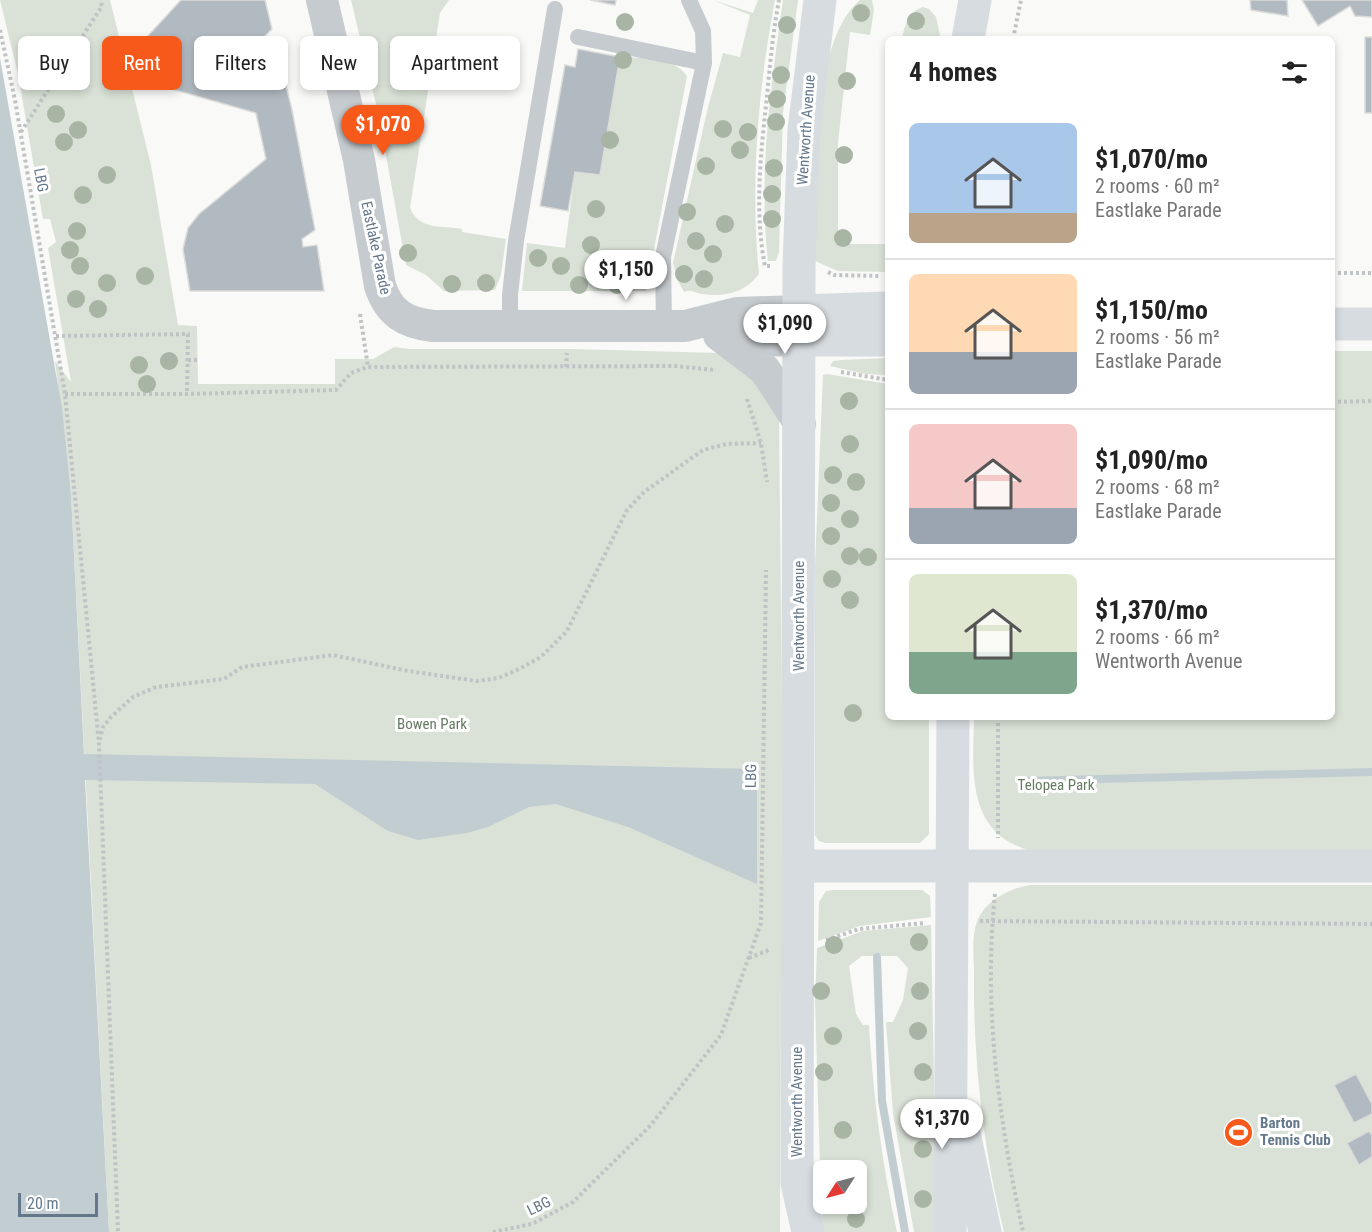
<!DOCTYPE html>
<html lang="en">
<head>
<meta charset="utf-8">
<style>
	body { margin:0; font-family:"Roboto Condensed",sans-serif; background:#f2f2f2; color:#222; height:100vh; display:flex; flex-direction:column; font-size:22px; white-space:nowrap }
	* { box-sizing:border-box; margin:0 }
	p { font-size:20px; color:#767676 }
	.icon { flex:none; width:33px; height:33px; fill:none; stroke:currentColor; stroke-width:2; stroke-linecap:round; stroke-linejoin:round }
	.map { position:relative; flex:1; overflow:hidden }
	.panel { position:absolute; left:885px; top:36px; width:450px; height:684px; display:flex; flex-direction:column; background:#fff; border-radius:9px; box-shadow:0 3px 9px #0003 }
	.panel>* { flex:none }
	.guide { position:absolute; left:18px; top:36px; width:570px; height:54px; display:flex; gap:12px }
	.needle { width:39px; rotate:234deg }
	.buttons { position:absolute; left:813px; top:1160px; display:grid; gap:12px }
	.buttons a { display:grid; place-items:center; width:54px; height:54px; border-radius:9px; background:#fff; box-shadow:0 3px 9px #0003; font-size:30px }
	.scale { position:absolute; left:18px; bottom:15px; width:80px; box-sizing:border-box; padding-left:6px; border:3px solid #65788b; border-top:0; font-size:16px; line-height:21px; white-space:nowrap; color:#65788b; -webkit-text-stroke:4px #fff; paint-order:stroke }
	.price { position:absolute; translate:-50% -51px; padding:0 14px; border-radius:21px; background:#fff; color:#222; font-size:20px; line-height:39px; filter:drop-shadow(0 2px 3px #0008) }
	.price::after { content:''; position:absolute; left:50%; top:36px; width:18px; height:14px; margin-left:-9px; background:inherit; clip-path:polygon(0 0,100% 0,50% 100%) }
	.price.selected { background:#f6591a; color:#fff }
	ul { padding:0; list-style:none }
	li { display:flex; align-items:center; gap:18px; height:150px; padding:0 24px }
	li+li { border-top:2px solid #e0e0e0 }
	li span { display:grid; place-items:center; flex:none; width:168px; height:120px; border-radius:9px; color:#555 }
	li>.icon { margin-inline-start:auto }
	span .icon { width:72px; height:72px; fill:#fffc; stroke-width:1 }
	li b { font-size:26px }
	h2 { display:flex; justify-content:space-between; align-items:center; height:72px; padding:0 24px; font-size:26px }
	.pill { padding:0 21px; border-radius:9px; background:#fff; box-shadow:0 3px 9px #0003; font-size:21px; line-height:54px }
	.pill.selected { background:#f6591a; color:#fff }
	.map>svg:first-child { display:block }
</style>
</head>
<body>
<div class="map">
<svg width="1372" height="1232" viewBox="0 0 1372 1232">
	<rect width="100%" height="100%" fill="#f9f9f7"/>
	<path fill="#dae2d7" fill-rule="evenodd" d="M 0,0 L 110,0 L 151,165 L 178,325 L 197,326 L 198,384 L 335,384 L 335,359 L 373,359 L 394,347 L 410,349 L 572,349 L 719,353 L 742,360 L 779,414 L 782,713 L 780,1232 L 109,1232 L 71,495 L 55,361 L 71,382 L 48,248 L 56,242 L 50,219 L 43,219 L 18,74 Z
		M 351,0 L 449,0 L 440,13 L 410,208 C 420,231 441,225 462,229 L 462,232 L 506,239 L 501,275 L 495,290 L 444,291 L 426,275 L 406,265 L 379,117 Z
		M 713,0 L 753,13 L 758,0 L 775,0 C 758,88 750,185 759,274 C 745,293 725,297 703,294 C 695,293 691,289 684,292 L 678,281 L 673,263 L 707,111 L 723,53 L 740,57 L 750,15 Z
		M 783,0 L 798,0 L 783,113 L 779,252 L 776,261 L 768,261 C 758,174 771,85 783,0 Z
		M 860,0 L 872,0 L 874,10 L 870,35 L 850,32 L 838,143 L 838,238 L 844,244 L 888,244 L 888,272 L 838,271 L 815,261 C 817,194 807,45 860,0 Z
		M 923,7 L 929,9 L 936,17 L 941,39 L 902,39 C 905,25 908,12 923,7 Z
		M 620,57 C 640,58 675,57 687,76 L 646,291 L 522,291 L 527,243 L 565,248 L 575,172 L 600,175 Z
		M 1332,351 L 1372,351 L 1372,850 L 1032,851 C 965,834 973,771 974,717 L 1332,717 Z
		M 888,358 L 886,375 L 865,374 L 830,366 L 833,361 L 841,360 Z
		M 827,374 L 888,384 L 888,717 L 929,717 L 929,834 L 920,843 L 825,843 L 819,841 L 815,835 L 815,565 L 823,375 Z
		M 1030,885 L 1372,885 L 1372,1232 L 1004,1232 C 983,1148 973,1060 974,973 C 974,956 971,935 978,919 C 987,900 1010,888 1030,885 Z
		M 833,890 L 922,890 L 930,896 L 931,917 L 860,926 L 818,941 L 819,902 L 826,891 Z
		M 931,925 L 937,1232 L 914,1232 L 893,1113 L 886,1022 L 893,1022 L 903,1000 L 908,968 L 897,956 L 862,956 L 849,966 L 856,1014 L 863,1025 L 869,1025 C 873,1095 882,1164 897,1232 L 822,1232 L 815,1001 L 817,948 L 863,931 ZM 824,1170 L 856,1170 L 856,1203 L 824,1203 Z"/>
	<path fill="#c2cdd2" d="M 0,58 L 62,408 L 71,495 L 84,754 L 757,769 L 757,884 L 628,827 L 556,804 L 529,807 L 488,827 L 467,833 L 418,840 L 388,831 L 315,784 L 85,780 L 109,1232 L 0,1232 Z"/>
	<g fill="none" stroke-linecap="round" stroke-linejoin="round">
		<path stroke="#c2cdd2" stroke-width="8" d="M 1023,781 L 1372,772
			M 877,957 L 882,1101 L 905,1232"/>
	</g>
	<path fill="#b1b9c1" stroke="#dbdbd9" stroke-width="1.5" d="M 181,0 L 265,0 L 272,29 L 261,40 L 262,48 L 276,44 L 292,110 L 315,230 L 302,239 L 303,247 L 317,245 L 324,291 L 190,291 L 183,249 L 188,228 L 199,214 L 266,159 L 256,113 L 165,87 L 154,80 L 146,69 L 142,55 L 146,38 Z
		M 590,0 L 616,0 L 615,5 Z
		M 1250,0 L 1287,0 L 1288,16 L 1251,10 Z
		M 1302,0 L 1372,0 L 1372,17 L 1355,16 L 1350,6 L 1318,26 Z
		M 1365,37 L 1372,37 L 1372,113 L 1365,113 Z
		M 578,49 L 620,57 L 600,175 L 575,172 L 568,211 L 540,206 L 565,65 L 575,67 Z
		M 1356,1074 L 1372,1104 L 1372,1114 L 1354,1123 L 1334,1085 Z
		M 1369,1131 L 1372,1135 L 1372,1157 L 1359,1165 L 1347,1143 Z"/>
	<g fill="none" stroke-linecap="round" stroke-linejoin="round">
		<path stroke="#c0c3c5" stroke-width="4" stroke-dasharray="3 3" stroke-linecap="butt" d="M 0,30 L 15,100 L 65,394 L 99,744 L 118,1232
			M 1013,39 L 1021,0
			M 21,132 L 102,6 L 100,0
			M 770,266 L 765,266 C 754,211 761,151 767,96 C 770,64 773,32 779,0
			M 828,272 L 834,275 L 880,276
			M 1332,273 L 1372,273
			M 360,314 L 368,367
			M 56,336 L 188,334 L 187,394
			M 188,360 L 197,360
			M 566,367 L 567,353
			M 841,372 L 888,380
			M 65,394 L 187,394 L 336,390 L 351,373 L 368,367 L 674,366 L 715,370
			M 747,399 L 761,443 L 767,482
			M 1332,402 L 1372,401
			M 998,717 L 998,838
			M 100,740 L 103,727 L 111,717 L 133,697 L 156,687 L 224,679 L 242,667 L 333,655 L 408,671 L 477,681 L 499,678 L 519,669 L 541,657 L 567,631 L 627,510 L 644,492 L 703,450 L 727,444 L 761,443
			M 995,894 C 983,1008 999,1120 1023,1232
			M 980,921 L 1372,924
			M 826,940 L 859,929 L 925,923
			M 749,958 L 769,950
			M 493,1232 L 532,1224 L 573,1202 L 650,1126 L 721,1035 L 761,923 L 766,570"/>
		<path stroke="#c6cbcf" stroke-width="16" d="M 578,37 L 704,63
			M 510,326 L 510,295 L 516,241 L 555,9
			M 664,326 L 663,257 L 704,63 L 703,31 L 689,0"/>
		<path stroke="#c6cbcf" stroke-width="32" d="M 322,0 L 359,160 L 380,286 C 389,313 405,323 433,326 L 685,326 L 737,313 L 799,311
			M 719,335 L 765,370 L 800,424
			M 724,336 L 749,341 L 799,340"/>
		<path stroke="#d6dce0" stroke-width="33" d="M 968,39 L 975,0
			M 799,311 L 888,308
			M 1332,324 L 1372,324
			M 799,340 L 888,340
			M 799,866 L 1372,866
			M 964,1133 L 985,1232
			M 808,1232 L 797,1183 L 799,267 L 804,130 L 820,0
			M 950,1232 L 953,717"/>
	</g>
	<g fill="#a8b4a4">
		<circle cx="861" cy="13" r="9"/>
		<circle cx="916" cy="21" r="9"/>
		<circle cx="625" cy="22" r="9"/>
		<circle cx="787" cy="25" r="9"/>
		<circle cx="623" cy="60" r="9"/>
		<circle cx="781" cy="75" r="9"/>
		<circle cx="847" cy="81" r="9"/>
		<circle cx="777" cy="99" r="9"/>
		<circle cx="56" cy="114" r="9"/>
		<circle cx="776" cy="122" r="9"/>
		<circle cx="723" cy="129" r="9"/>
		<circle cx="78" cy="130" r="9"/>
		<circle cx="748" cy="132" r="9"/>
		<circle cx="610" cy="140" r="9"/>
		<circle cx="64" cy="142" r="9"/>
		<circle cx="740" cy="150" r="9"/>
		<circle cx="844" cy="155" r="9"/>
		<circle cx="706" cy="166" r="9"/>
		<circle cx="774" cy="168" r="9"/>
		<circle cx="107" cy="175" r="9"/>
		<circle cx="772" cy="194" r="9"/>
		<circle cx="83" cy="195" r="9"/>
		<circle cx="596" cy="209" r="9"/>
		<circle cx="687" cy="212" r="9"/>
		<circle cx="772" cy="219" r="9"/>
		<circle cx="725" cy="224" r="9"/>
		<circle cx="77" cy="231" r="9"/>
		<circle cx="843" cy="238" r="9"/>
		<circle cx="696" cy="241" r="9"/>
		<circle cx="591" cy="245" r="9"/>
		<circle cx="70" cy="250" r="9"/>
		<circle cx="408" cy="253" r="9"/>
		<circle cx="713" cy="254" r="9"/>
		<circle cx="538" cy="258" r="9"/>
		<circle cx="80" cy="266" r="9"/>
		<circle cx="561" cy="266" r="9"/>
		<circle cx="684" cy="274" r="9"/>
		<circle cx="145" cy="276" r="9"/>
		<circle cx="704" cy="279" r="9"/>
		<circle cx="107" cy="283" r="9"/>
		<circle cx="486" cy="283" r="9"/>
		<circle cx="452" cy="284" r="9"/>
		<circle cx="579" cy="285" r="9"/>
		<circle cx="617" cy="285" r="9"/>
		<circle cx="76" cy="299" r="9"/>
		<circle cx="98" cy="309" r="9"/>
		<circle cx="169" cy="361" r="9"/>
		<circle cx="139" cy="365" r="9"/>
		<circle cx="147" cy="384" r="9"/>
		<circle cx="849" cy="401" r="9"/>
		<circle cx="850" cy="444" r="9"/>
		<circle cx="833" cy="475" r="9"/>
		<circle cx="856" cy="482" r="9"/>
		<circle cx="831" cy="503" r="9"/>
		<circle cx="850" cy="519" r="9"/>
		<circle cx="831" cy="536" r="9"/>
		<circle cx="850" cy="556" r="9"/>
		<circle cx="868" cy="557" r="9"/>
		<circle cx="832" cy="579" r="9"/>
		<circle cx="850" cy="600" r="9"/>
		<circle cx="853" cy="713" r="9"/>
		<circle cx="919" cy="942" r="9"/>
		<circle cx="834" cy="945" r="9"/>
		<circle cx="821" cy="991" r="9"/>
		<circle cx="920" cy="991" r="9"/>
		<circle cx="918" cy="1031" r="9"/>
		<circle cx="833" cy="1036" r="9"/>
		<circle cx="824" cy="1072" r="9"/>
		<circle cx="923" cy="1072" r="9"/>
		<circle cx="924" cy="1115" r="9"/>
		<circle cx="843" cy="1130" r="9"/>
		<circle cx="923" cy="1149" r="9"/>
		<circle cx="923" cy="1199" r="9"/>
		<circle cx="856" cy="1219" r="9"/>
	</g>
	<defs>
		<symbol id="stadium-disc" viewBox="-11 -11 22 22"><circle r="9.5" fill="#f6591a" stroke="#fff"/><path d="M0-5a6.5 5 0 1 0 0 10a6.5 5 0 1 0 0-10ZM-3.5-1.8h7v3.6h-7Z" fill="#fff"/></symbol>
	</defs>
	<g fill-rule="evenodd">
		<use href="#stadium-disc" x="1222" y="1116" width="33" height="33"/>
	</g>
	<g text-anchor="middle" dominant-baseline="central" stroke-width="6" stroke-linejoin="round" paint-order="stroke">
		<g font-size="15" fill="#65788b" stroke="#fff">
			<text transform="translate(806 130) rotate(-86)">Wentworth Avenue</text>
			<text transform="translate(41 180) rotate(80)">LBG</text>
			<text transform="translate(376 248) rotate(78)">Eastlake Parade</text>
			<text transform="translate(799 616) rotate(-90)">Wentworth Avenue</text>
			<text transform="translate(751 776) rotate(-89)">LBG</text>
			<text transform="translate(797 1102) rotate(-90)">Wentworth Avenue</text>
			<text transform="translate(539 1206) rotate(-26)">LBG</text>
		</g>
		<g font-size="15" fill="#657b61" stroke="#fff">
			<text x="432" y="724">Bowen Park</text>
			<text x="1056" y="785">Telopea Park</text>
		</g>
		<g font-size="15" font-weight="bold" fill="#65788b" stroke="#fff" text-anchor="start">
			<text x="1260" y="1123">Barton<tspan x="1260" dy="17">Tennis Club</tspan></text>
		</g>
	</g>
</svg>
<div class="buttons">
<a><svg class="needle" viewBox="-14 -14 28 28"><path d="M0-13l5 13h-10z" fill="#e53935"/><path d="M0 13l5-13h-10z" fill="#767676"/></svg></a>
</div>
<div class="scale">20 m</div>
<b class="price selected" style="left:383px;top:156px">$1,070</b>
<b class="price" style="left:626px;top:301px">$1,150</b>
<b class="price" style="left:785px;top:355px">$1,090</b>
<b class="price" style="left:942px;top:1150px">$1,370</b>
<div class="guide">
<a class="pill">Buy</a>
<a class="pill selected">Rent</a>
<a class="pill">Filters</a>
<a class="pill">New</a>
<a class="pill">Apartment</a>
</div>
<section class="panel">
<h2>4 homes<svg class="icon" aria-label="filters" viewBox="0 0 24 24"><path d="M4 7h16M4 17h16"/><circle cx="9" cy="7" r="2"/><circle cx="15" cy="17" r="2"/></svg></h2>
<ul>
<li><span style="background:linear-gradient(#a9c7e8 75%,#b9a48a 0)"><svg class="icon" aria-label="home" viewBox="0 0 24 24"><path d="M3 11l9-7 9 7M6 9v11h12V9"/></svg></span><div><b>$1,070/mo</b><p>2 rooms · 60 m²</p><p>Eastlake Parade</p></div></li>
<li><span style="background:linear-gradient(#ffd9b3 65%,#9aa5b1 0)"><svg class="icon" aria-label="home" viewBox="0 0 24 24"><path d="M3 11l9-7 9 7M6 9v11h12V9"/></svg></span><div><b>$1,150/mo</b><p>2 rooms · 56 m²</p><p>Eastlake Parade</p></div></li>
<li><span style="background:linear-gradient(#f6c9c9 70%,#9aa5b1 0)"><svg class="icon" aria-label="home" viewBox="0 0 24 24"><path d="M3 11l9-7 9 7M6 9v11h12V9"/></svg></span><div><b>$1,090/mo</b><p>2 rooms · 68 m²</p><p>Eastlake Parade</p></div></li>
<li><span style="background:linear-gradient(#dfe7d0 65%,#7fa58c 0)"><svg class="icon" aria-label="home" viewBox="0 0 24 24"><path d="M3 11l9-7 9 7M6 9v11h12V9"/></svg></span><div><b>$1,370/mo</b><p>2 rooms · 66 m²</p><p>Wentworth Avenue</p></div></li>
</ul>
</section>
</div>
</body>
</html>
